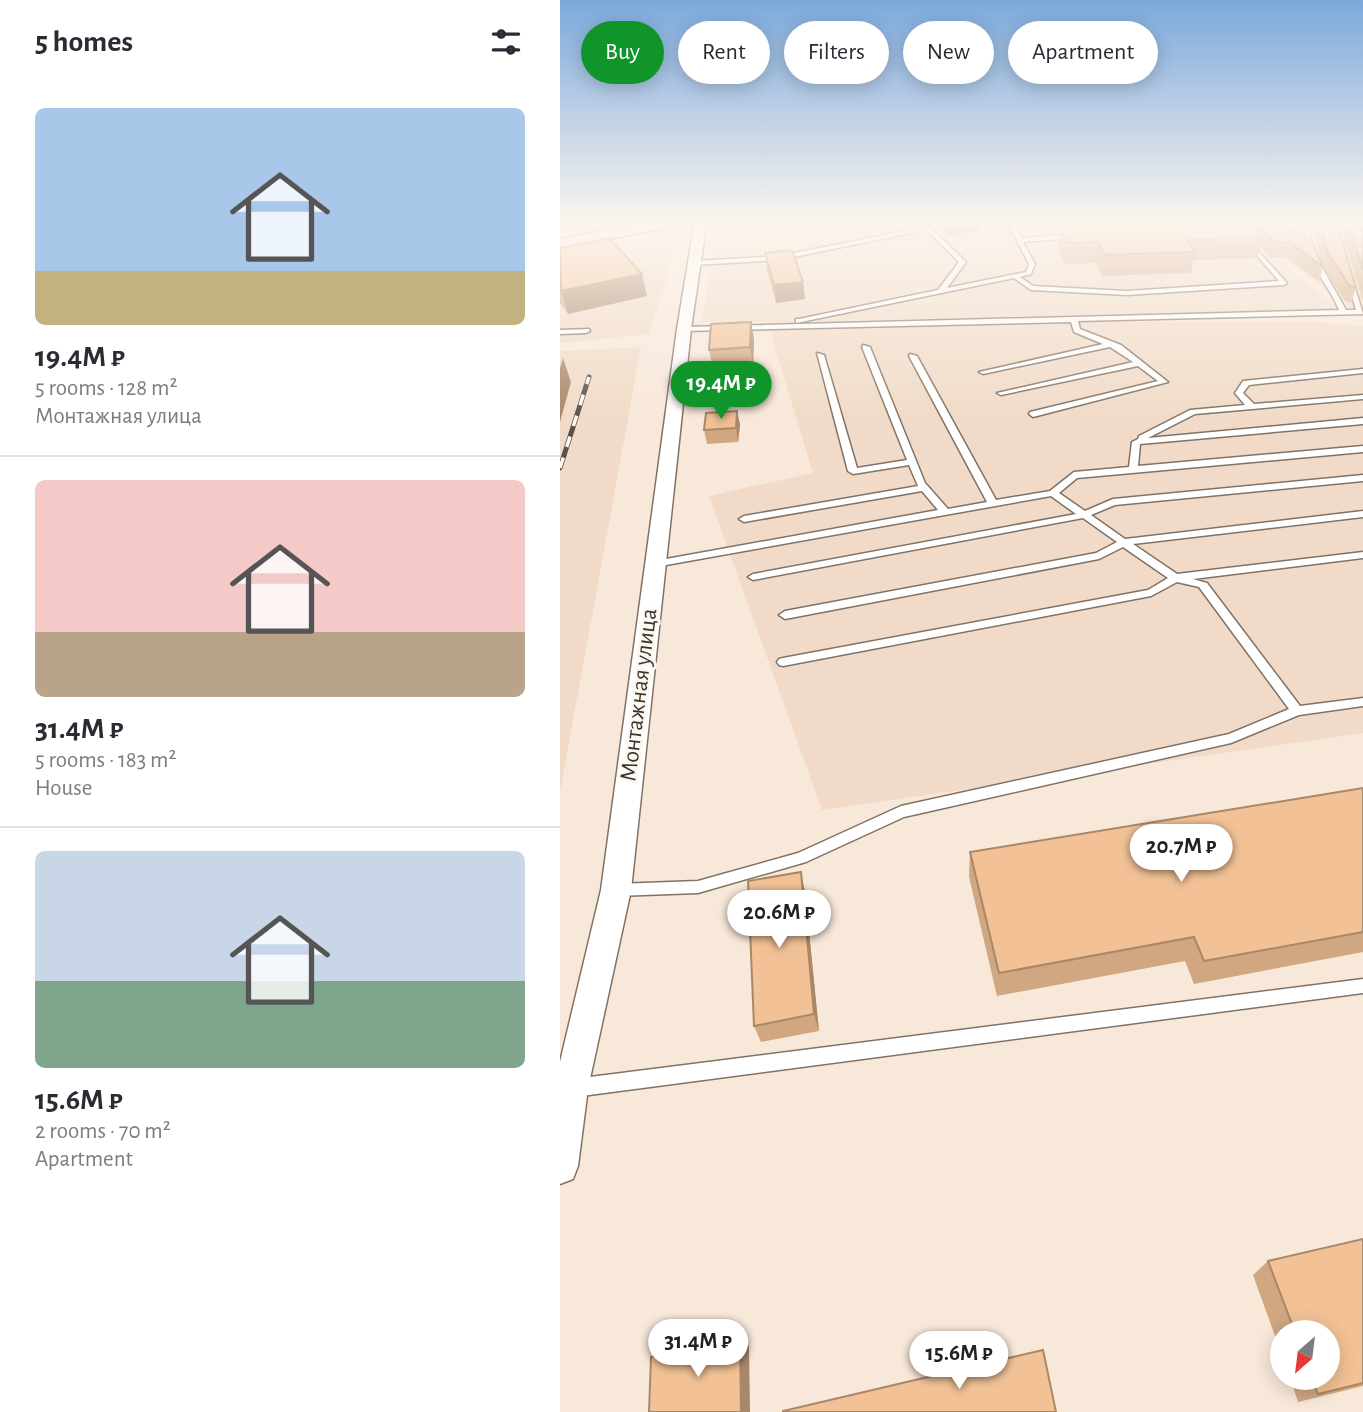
<!DOCTYPE html>
<html lang="en">
<head>
<meta charset="utf-8">
<style>
	body { margin:0; font-family:"Alegreya Sans",sans-serif; background:#f7f7f7; color:#2b2b33; height:100vh; display:flex; flex-direction:column; font-size:26px; white-space:nowrap }
	* { box-sizing:border-box; margin:0 }
	p { font-size:23px; color:#7c7c81 }
	.icon { flex:none; width:38px; height:38px; fill:none; stroke:currentColor; stroke-width:2; stroke-linecap:round; stroke-linejoin:round }
	.map { position:relative; flex:1; overflow:hidden }
	.drawer { display:flex; flex-direction:column; background:#fff; width:560px }
	.drawer>* { flex:none }
	.top-card { position:absolute; left:21px; top:21px; width:665px; height:63px; display:flex; gap:14px }
	.needle { width:46px; rotate:208deg }
	.controls { position:absolute; left:710px; top:1320px; display:grid; gap:14px }
	.controls a { display:grid; place-items:center; width:70px; height:70px; border-radius:50%; background:#fff; box-shadow:0 4px 18px #0003; font-size:35px }
	.price { position:absolute; translate:-50% -60px; padding:0 16px; border-radius:24px; background:#fff; color:#222; font-size:23px; line-height:46px; filter:drop-shadow(0 2px 4px #0008) }
	.price::after { content:''; position:absolute; left:50%; top:42px; width:21px; height:16px; margin-left:-10px; background:inherit; clip-path:polygon(0 0,100% 0,50% 100%) }
	.price.active { background:#0f952a; color:#fff }
	ul { padding:0; list-style:none }
	li { display:grid; align-content:center; gap:14px; height:371px; padding:0 35px }
	li+li { border-top:2px solid #e1e1e2 }
	li span { display:grid; place-items:center; height:217px; border-radius:10px; color:#555 }
	li>.icon { margin-inline-start:auto }
	span .icon { width:126px; height:126px; fill:#fffc; stroke-width:1 }
	li b { font-size:30px }
	h2 { display:flex; justify-content:space-between; align-items:center; height:84px; padding:0 35px; font-size:30px }
	.pill { padding:0 24px; border-radius:32px; background:#fff; box-shadow:0 4px 18px #0003; font-size:24px; line-height:63px }
	.pill.active { background:#0f952a; color:#fff }
	main { display:flex; flex:1; min-height:0 }
	.map>svg:first-child { display:block }
</style>
</head>
<body>
<main>
<section class="drawer">
<h2>5 homes<svg class="icon" aria-label="filters" viewBox="0 0 24 24"><path d="M4 7h16M4 17h16"/><circle cx="9" cy="7" r="2"/><circle cx="15" cy="17" r="2"/></svg></h2>
<ul>
<li><span style="background:linear-gradient(#a9c7e8 75%,#c2b280 0)"><svg class="icon" aria-label="home" viewBox="0 0 24 24"><path d="M3 11l9-7 9 7M6 9v11h12V9"/></svg></span><div><b>19.4M ₽</b><p>5 rooms · 128 m²</p><p>Монтажная улица</p></div></li>
<li><span style="background:linear-gradient(#f6c9c9 70%,#b9a48a 0)"><svg class="icon" aria-label="home" viewBox="0 0 24 24"><path d="M3 11l9-7 9 7M6 9v11h12V9"/></svg></span><div><b>31.4M ₽</b><p>5 rooms · 183 m²</p><p>House</p></div></li>
<li><span style="background:linear-gradient(#c9d6e8 60%,#7fa58c 0)"><svg class="icon" aria-label="home" viewBox="0 0 24 24"><path d="M3 11l9-7 9 7M6 9v11h12V9"/></svg></span><div><b>15.6M ₽</b><p>2 rooms · 70 m²</p><p>Apartment</p></div></li>
</ul>
</section>
<div class="map">
<svg width="803" height="1412" viewBox="0 0 803 1412">
	<rect width="100%" height="100%" fill="#f8e8da"/>
	<path fill="#f1dbc8" d="M 221,220 L 803,220 L 803,317 L 702,245 L 779,309 L 273,321 L 755,322 L 803,326 L 803,733 L 262,810 L 149,496 L 253,473 L 211,334 L 227,322 L 142,322 L 156,234 Z
		M 120,239 L 89,334 L 0,343 L 0,264 Z
		M 81,347 L 0,792 L 0,351 Z"/>
	<g fill="none" stroke-linecap="round" stroke-linejoin="round">
		<defs>
			<path id="lane" d="M 356,220 L 363,220 L 406,262 L 387,288 L 466,272 L 469,264 L 446,220 L 452,220 L 462,238 L 515,234 L 518,236 L 515,238 L 463,242 L 475,264 L 471,274 L 460,277 L 473,286 L 567,291 L 719,281 L 686,243 L 688,240 L 727,283 L 724,285 L 567,295 L 471,290 L 454,278 L 236,323 L 236,319 L 239,319 L 378,290 L 399,262 Z
				M 566,220 L 576,220 L 595,228 L 590,229 Z
				M 743,220 L 749,220 L 752,250 L 749,252 L 746,250 Z
				M 354,229 L 356,232 L 219,260 L 134,265 L 131,263 L 134,261 L 219,256 Z
				M 755,258 L 758,260 L 786,310 L 796,310 L 787,279 L 792,278 L 803,314 L 518,321 L 520,329 L 561,345 L 608,382 L 473,417 L 469,414 L 470,412 L 598,381 L 578,366 L 441,395 L 437,393 L 573,362 L 550,347 L 423,374 L 419,372 L 543,344 L 514,332 L 511,322 L 124,331 L 120,329 L 124,327 L 779,310 C 772,292 759,278 752,260 Z
				M 29,329 L 30,331 L 26,333 L 0,334 L 0,330 Z
				M 303,345 L 310,347 L 365,483 L 388,509 L 427,502 L 349,356 L 350,354 L 357,356 L 436,500 L 490,491 L 514,472 L 569,467 L 572,442 L 578,439 L 579,436 L 630,410 L 685,405 L 675,393 L 683,381 L 803,369 L 803,373 L 689,385 L 683,393 L 694,404 L 803,395 L 803,399 L 635,414 L 588,438 L 803,418 L 803,424 L 580,444 L 578,466 L 803,446 L 803,452 L 517,478 L 499,493 L 525,511 L 553,499 L 803,475 L 803,481 L 555,505 L 531,515 L 565,539 L 803,511 L 803,517 L 573,544 L 617,574 L 803,552 L 803,558 L 633,579 L 647,583 L 740,706 L 803,698 L 803,706 L 739,715 L 671,743 L 344,817 L 246,862 L 138,893 L 56,896 L 51,894 L 49,890 L 51,886 L 56,884 L 138,881 L 238,853 L 341,806 L 669,734 L 729,709 L 639,587 L 617,582 L 591,596 L 223,666 L 219,665 L 217,662 L 219,659 L 223,658 L 588,590 L 608,578 L 563,547 L 539,559 L 225,619 L 219,615 L 225,611 L 536,553 L 557,542 L 523,518 L 193,580 L 188,577 L 193,574 L 516,514 L 491,496 L 95,567 L 91,566 L 91,562 L 95,561 L 378,510 L 362,491 L 184,522 L 179,519 L 184,516 L 358,486 L 349,465 L 293,474 L 288,471 L 257,353 L 264,355 L 297,468 L 347,460 L 302,347 Z
				M 803,979 L 803,993 L 14,1097 L 8,1094 L 5,1088 L 8,1082 L 14,1079 Z"/>
			<path id="street" d="M 135,220 L 147,220 L 131,329 L 71,890 L 28,1088 L 18,1166 L 13,1179 L 0,1184 L 0,1062 L 41,890 L 117,329 Z"/>
			<path id="secondary" d="M 92,220 L 127,220 L 119,225 L 0,249 L 0,239 Z"/>
		</defs>
		<use href="#lane" stroke="#807266" stroke-width="3"/>
		<use href="#street" stroke="#807266" stroke-width="3"/>
		<use href="#secondary" stroke="#807266" stroke-width="3"/>
		<use href="#lane" fill="#fff" fill-rule="evenodd"/>
		<use href="#street" fill="#fff" fill-rule="evenodd"/>
		<use href="#secondary" fill="#fee4e3" fill-rule="evenodd"/>
		<defs>
			<path id="rail" d="M 0,468 L 29,377"/>
		</defs>
		<use href="#rail" stroke="#59524a" stroke-width="5"/>
		<use href="#rail" stroke="#fef8f2" stroke-width="3.5" stroke-dasharray="11" stroke-linecap="butt"/>
	</g>
	<path fill="#d0a781" d="M 371,220 L 418,220 L 418,231 L 388,236 Z
		M 596,220 L 746,220 L 748,228 L 746,237 L 762,265 L 751,220 L 776,220 L 796,288 L 791,303 L 785,301 L 763,267 L 759,282 L 725,257 L 711,258 L 700,247 L 698,258 L 633,260 L 631,273 L 542,276 L 536,263 L 504,264 L 498,246 L 500,226 L 604,223 Z
		M 778,220 L 803,220 L 803,302 Z
		M 0,248 L 82,274 L 87,296 L 8,314 L 0,303 Z
		M 205,253 L 243,282 L 245,299 L 216,303 L 207,270 Z
		M 191,322 L 194,340 L 193,366 L 153,369 L 149,350 Z
		M 177,411 L 180,425 L 178,442 L 147,444 L 144,430 Z
		M 803,788 L 803,952 L 634,984 L 625,961 L 437,996 L 409,877 L 410,852 Z
		M 245,892 L 259,1031 L 201,1042 L 194,1026 Z
		M 803,1239 L 803,1386 L 738,1402 L 730,1377 L 768,1377 L 768,1332 L 723,1332 L 723,1358 L 693,1275 L 708,1261 Z"/>
	<path fill="#a98869" d="M 388,220 L 418,220 L 418,231 L 388,236 Z
		M 82,274 L 87,296 L 8,314 L 1,291 Z
		M 243,282 L 245,299 L 216,303 L 214,285 Z
		M 191,322 L 194,340 L 193,366 L 190,347 Z
		M 3,358 L 11,382 L 0,422 L 0,368 Z
		M 177,411 L 180,425 L 178,442 L 176,428 Z
		M 241,872 L 245,892 L 259,1031 L 254,1014 Z
		M 180,1337 L 189,1346 L 190,1412 L 181,1412 Z"/>
	<path fill="#f2c296" stroke="#a98869" stroke-width="2" d="M 680,220 L 703,237 L 626,240 L 635,252 L 545,255 L 538,242 L 506,243 L 500,226 Z
		M 687,220 L 712,220 L 732,233 L 750,238 L 763,267 L 729,242 L 715,243 L 697,225 Z
		M 731,220 L 746,220 L 748,228 Z
		M 759,220 L 776,220 L 796,288 L 789,285 L 768,253 Z
		M 787,220 L 803,220 L 803,270 Z
		M 49,238 L 82,274 L 1,291 L 0,248 Z
		M 232,250 L 243,282 L 214,285 L 205,253 Z
		M 191,322 L 190,347 L 149,350 L 151,324 Z
		M 177,411 L 176,428 L 144,430 L 146,413 Z
		M 803,788 L 803,932 L 644,961 L 634,937 L 439,973 L 410,852 Z
		M 241,872 L 254,1014 L 194,1026 L 188,881 Z
		M 803,1239 L 803,1383 L 758,1394 L 751,1377 L 768,1377 L 768,1332 L 735,1332 L 708,1261 Z
		M 180,1337 L 181,1412 L 89,1412 L 91,1357 Z
		M 483,1350 L 496,1412 L 223,1412 L 223,1411 Z"/>
	<linearGradient id="sky" x2="0" y2="1"><stop stop-color="#7ba9dc"/><stop offset="0.53" stop-color="#fcf5ee"/><stop offset="1" stop-color="#fcf5ee" stop-opacity="0"/></linearGradient>
	<rect width="803" height="418" fill="url(#sky)"/>
	<g text-anchor="middle" dominant-baseline="central" stroke-width="6" stroke-linejoin="round" paint-order="stroke">
		<g font-size="24" fill="#3c3630" stroke="#fef8f2">
			<text transform="translate(79 695) rotate(-83)">Монтажная улица</text>
		</g>
	</g>
</svg>
<div class="controls">
<a><svg class="needle" viewBox="-14 -14 28 28"><path d="M0-13l5 13h-10z" fill="#e53935"/><path d="M0 13l5-13h-10z" fill="#7c7c81"/></svg></a>
</div>
<b class="price active" style="left:161px;top:421px">19.4M ₽</b>
<b class="price" style="left:621px;top:884px">20.7M ₽</b>
<b class="price" style="left:219px;top:950px">20.6M ₽</b>
<b class="price" style="left:138px;top:1379px">31.4M ₽</b>
<b class="price" style="left:399px;top:1391px">15.6M ₽</b>
<div class="top-card">
<a class="pill active">Buy</a>
<a class="pill">Rent</a>
<a class="pill">Filters</a>
<a class="pill">New</a>
<a class="pill">Apartment</a>
</div>
</div>
</main>
</body>
</html>
